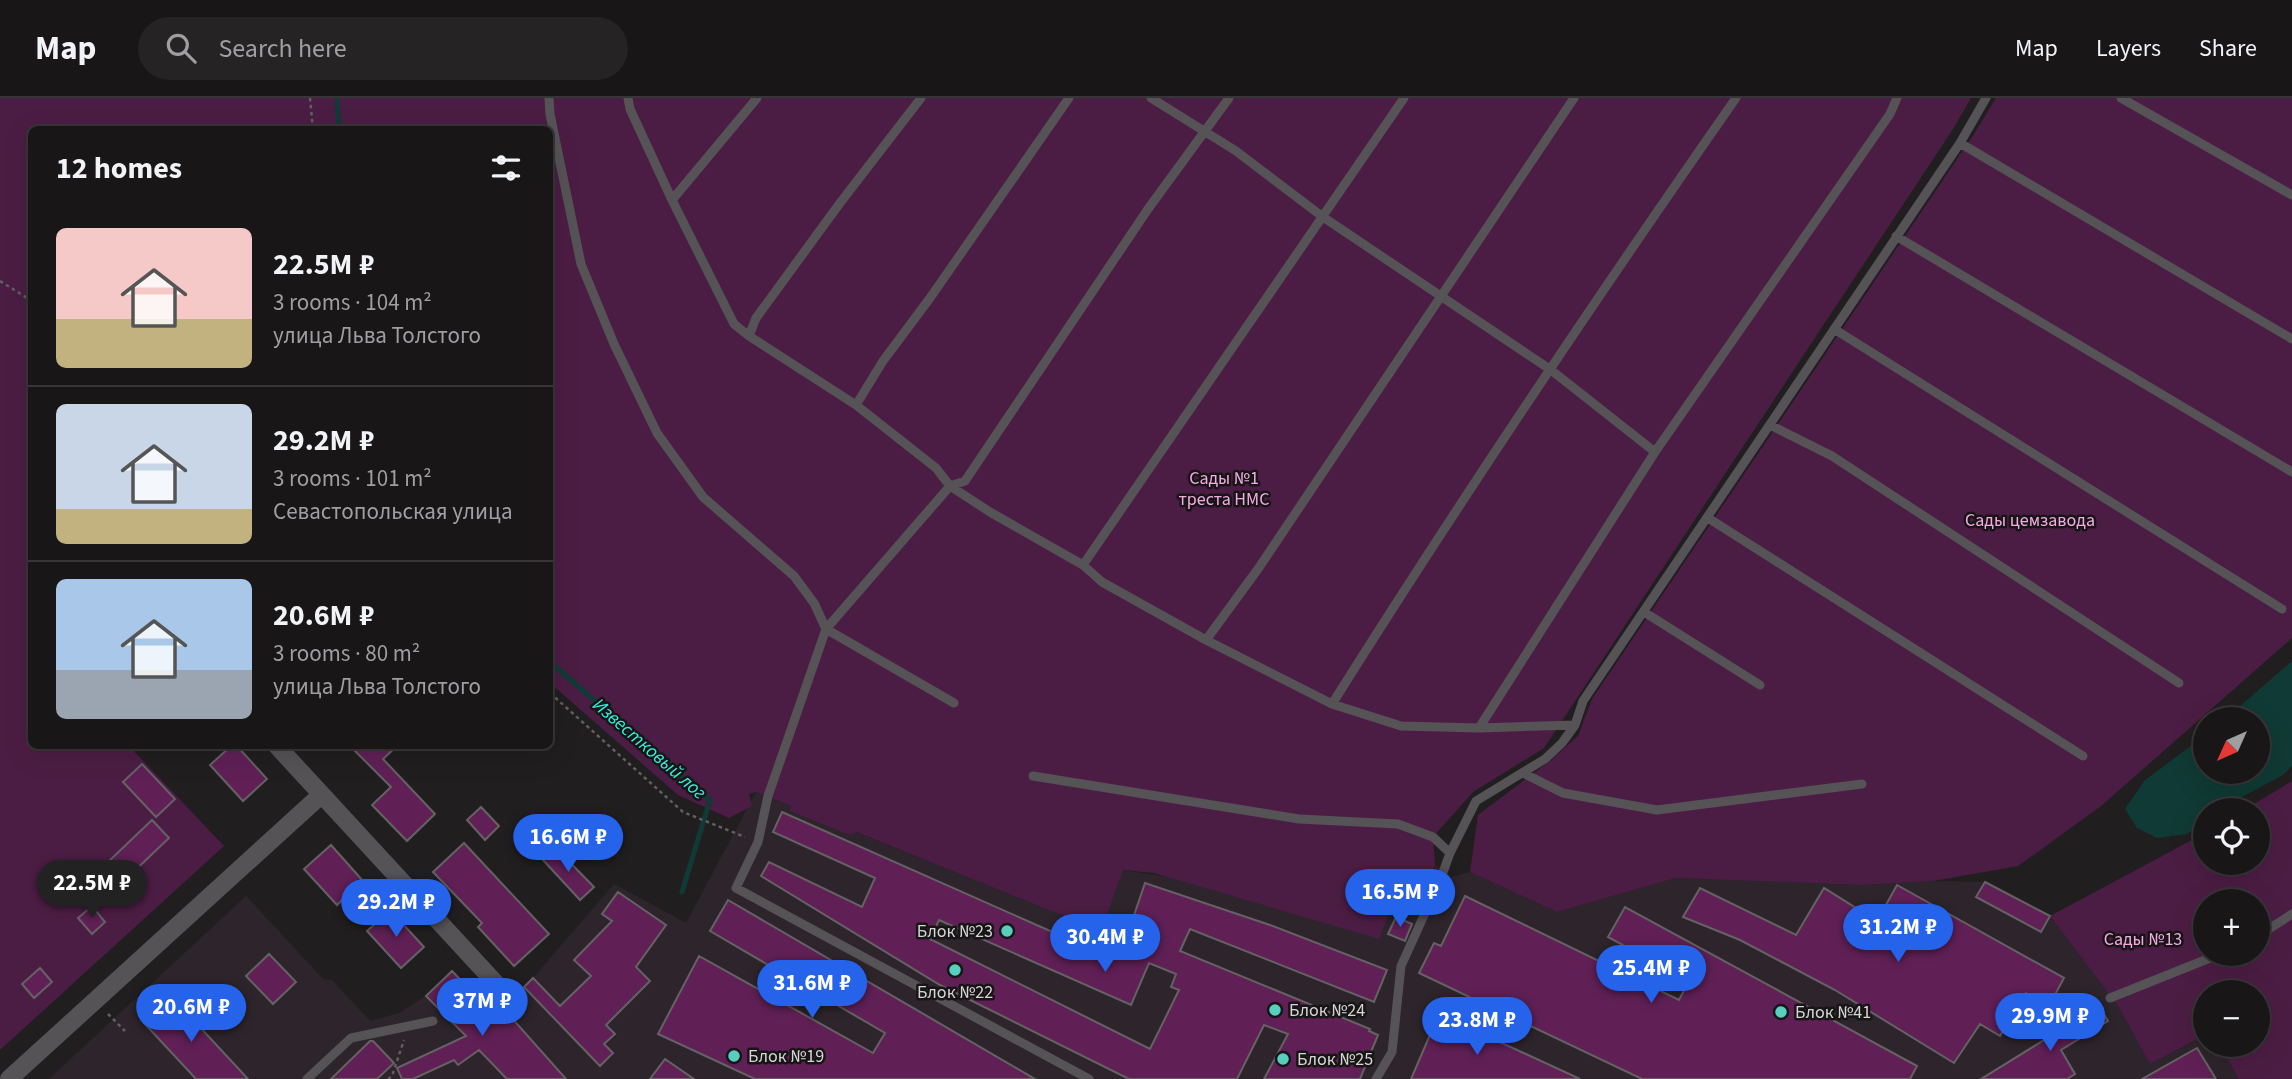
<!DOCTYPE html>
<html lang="en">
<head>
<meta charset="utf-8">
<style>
	body { margin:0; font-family:"Source Sans 3",sans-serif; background:#262325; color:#f1f3f6; height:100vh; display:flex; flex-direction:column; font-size:26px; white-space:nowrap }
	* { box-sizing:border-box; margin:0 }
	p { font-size:23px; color:#9f9fa2 }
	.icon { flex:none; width:38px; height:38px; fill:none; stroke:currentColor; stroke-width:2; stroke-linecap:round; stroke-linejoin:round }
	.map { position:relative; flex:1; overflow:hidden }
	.sheet { position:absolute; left:28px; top:28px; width:525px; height:623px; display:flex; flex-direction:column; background:#191618; border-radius:10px; box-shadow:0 7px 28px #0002,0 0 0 2px #373537 }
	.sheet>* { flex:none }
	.needle { width:46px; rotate:225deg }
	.tools { position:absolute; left:2193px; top:609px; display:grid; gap:14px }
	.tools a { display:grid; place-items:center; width:77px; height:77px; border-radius:50%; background:#191618; box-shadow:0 7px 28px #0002,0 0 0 2px #373537; font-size:35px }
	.price { position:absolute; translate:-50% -60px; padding:0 16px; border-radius:24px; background:#2563eb; color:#fff; font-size:23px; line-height:46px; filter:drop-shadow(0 2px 4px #0008) }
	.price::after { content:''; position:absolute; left:50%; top:42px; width:21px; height:16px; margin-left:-10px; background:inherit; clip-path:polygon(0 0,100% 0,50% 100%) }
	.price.current { background:#222; color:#fff }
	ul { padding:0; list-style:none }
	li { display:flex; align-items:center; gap:21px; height:175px; padding:0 28px }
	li+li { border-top:2px solid #373537 }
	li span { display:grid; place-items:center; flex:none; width:196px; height:140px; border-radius:10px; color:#555 }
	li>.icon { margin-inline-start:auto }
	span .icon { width:84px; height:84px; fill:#fffc; stroke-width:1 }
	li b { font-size:30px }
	h2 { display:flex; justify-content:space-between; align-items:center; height:84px; padding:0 28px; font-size:30px }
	header { display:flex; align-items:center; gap:42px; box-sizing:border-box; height:98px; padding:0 35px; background:#191618; border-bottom:2px solid #373537 }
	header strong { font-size:33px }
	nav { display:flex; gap:38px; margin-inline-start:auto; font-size:24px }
	.search { width:490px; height:63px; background:#262325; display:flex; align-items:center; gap:18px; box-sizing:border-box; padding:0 24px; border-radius:38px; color:#9f9fa2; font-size:26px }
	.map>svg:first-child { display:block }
</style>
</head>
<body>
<header>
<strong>Map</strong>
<div class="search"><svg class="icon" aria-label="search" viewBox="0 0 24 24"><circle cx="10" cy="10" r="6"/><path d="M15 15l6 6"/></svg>Search here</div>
<nav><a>Map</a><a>Layers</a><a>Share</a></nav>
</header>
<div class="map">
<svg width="2292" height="981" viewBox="0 0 2292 981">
	<rect width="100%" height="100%" fill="#211e20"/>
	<path fill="#2d252b" d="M 756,694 L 1101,833 L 1122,772 L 1414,815 L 1435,767 L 1445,770 L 1451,779 L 1470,774 L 1557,814 L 1676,780 L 1861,787 L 1933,783 L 1985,784 L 2050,818 L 2118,908 L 2150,966 L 2205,937 L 2205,947 L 2219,947 L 2239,981 L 49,981 L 246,798 L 323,881 L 332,882 L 370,923 L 399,915 L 426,898 L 452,873 L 494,917 L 533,880 L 614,786 L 686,825 Z"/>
	<path fill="#4c1d44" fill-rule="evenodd" d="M 0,0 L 1971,0 L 1953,31 L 1544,650 L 1473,694 L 1433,739 L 1435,767 L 1414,815 L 1390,811 L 1379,841 L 1154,775 L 1123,772 L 1101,833 L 856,734 L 850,737 L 790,713 L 791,708 L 756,694 L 749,696 L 752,708 L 729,720 L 678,697 L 550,585 L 550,32 L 32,32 L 32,648 L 129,648 L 224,748 L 0,952 Z
		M 1996,0 L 2292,0 L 2292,540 L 2101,708 L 2018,768 L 1933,783 L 1861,787 L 1676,780 L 1557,814 L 1470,774 L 1478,717 L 1550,663 L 1578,638 L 1592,601 L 1974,36 Z
		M 2292,683 L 2292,981 L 2239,981 L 2219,947 L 2258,947 L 2258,894 L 2205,894 L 2205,937 L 2150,966 L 2118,908 L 2050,818 L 2205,735 L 2205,765 L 2258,765 L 2258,712 L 2244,712 ZM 2205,803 L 2258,803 L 2258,856 L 2205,856 Z"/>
	<path fill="#103a35" d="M 2292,563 L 2292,668 L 2283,677 L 2240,700 L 2221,712 L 2205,712 L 2205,724 L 2187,736 L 2157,740 L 2137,730 L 2125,711 L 2144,683 L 2205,637 L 2205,674 L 2258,674 L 2258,621 L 2225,621 Z"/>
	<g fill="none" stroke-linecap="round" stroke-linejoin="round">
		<path stroke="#103a35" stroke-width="5" d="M 337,0 L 339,32
			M 550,564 L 710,702 L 682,794"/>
	</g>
	<path fill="#602056" stroke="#656264" stroke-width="2" fill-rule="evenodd" d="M 231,648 L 237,648 L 267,681 L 243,703 L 210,667 Z
		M 350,648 L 397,648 L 383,661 L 435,716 L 407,743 L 372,707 L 391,689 Z
		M 142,666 L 175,701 L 156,719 L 123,684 Z
		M 481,709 L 499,728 L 485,742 L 467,722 Z
		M 782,714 L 1111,860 L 1124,830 L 1129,832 L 1145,785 L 1270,827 L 1387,872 L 1374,904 L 1190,831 L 1180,853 L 1370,931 L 1369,933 L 1378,937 L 1360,981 L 1264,981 L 1288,936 L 1264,927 L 1237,981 L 1129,981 L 940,887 L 761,778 L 769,764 L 862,809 L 875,780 L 773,734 ZM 939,822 L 1131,907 L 1149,865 L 1176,876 L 1171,889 L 1179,892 L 1150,951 L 930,841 Z
		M 152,722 L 169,740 L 126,781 L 109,763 Z
		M 464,745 L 549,836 L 514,868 L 478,829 L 482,825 L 433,774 Z
		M 331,747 L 363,783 L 337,807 L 304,771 Z
		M 556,750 L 594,789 L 580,802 L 543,762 Z
		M 1985,784 L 2050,818 L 2041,834 L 1976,799 Z
		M 1897,787 L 2064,880 L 2049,908 L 2026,895 L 2000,938 L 1980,926 L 1954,965 L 1835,892 L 1740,842 L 1683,819 L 1700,790 L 1796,837 L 1824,790 L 1877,823 Z
		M 618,794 L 666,827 L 636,869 L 650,883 L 606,927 L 615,936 L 604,946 L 613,955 L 600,968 L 524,889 L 533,880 L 560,908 L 591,878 L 574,862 L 612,823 L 602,816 Z
		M 1465,798 L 1679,902 L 1689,883 L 1608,839 L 1625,809 L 1917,968 L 1910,981 L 1642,981 L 1419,875 L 1434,845 L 1441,848 Z
		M 728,802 L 1035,981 L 755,981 L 658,936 L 699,858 L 873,955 L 885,935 L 710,833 Z
		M 92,808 L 105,824 L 92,836 L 78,820 Z
		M 390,812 L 424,849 L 401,870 L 367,833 Z
		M 1396,819 L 1412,826 L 1405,843 L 1388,836 Z
		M 269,856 L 296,884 L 273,906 L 246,878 Z
		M 40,870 L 52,884 L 34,900 L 22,886 Z
		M 452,873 L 494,917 L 502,909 L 566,981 L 507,981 L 479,952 L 458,967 L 454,962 L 413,981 L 402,981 L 397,970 L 466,938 L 426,898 Z
		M 172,899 L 248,981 L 196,981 L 144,925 Z
		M 2099,908 L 2108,923 L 2061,952 L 2075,976 L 2067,981 L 1981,981 Z
		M 1439,916 L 1580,981 L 1411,981 Z
		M 370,943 L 373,943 L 394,965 L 377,981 L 331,981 Z
		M 2197,950 L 2216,981 L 2142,981 Z
		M 665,961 L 694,981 L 650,981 Z"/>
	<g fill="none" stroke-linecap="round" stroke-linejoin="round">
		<path stroke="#615f60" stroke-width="2.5" stroke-dasharray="3.5 3.5" stroke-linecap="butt" d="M 310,0 L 313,32
			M 0,183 L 32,203
			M 550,595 L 683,714 L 745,739
			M 108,916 L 125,933
			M 388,981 L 392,978 L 404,942"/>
		<path stroke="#565356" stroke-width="9" d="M 549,0 L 550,16 L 581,166 L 614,246 L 657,335 L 703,399 L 794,478 L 814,505 L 826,531 L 954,605
			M 628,0 L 630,11 L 672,102 L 734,226 L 749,238 L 856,307 L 936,370 L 950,388 L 990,414 L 1083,467 L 1102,484 L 1206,542 L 1332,606 L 1401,628 L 1479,630 L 1575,627
			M 1151,0 L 1236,53 L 1323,119 L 1551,272 L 1655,354
			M 2121,0 L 2292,97
			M 1960,45 L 2292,241
			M 672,102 L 757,0
			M 1896,138 L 2292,374
			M 1834,231 L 2282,511
			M 749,238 L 756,220 L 840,105 L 921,0
			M 856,307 L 883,263 L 930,200 L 1069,0
			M 1770,327 L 1832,358 L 2179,585
			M 1708,420 L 2083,658
			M 1083,467 L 1404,0
			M 1644,514 L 1760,587
			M 1206,542 L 1258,471 L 1574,0
			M 1332,606 C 1461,401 1597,199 1736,0
			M 1479,630 L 1655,354 L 1890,16 L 1897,0
			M 1523,675 L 1563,695 L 1657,712 L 1862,686
			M 1033,678 L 1299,721 L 1398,726 L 1433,739 L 1450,755
			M 2258,838 L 2292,816
			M 2110,900 L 2220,856
			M 307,981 L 351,940 L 433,923
			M 1089,981 L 736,790 L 758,744 L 768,698 L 826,531 L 950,388 L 965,383 L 1148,111 L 1229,0
			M 1376,981 L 1392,954 L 1401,868 L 1441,780 L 1450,755 L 1476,703 L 1545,661 L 1562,645 L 1575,627 L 1583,603 L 1960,45 L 1986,0"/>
		<path stroke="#565356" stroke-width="18" d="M 277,648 L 501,891
			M 9,981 L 321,697"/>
	</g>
	<g fill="#58cebf" stroke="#181517" stroke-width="2.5">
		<circle cx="1007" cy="833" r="7"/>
		<circle cx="955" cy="872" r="7"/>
		<circle cx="1275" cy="912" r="7"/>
		<circle cx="1781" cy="914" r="7"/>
		<circle cx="734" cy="958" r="7"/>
		<circle cx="1283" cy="961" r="7"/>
	</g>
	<g text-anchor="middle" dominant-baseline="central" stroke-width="5" stroke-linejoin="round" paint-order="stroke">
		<g font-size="18" fill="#f5aae5" stroke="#181517">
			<text x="1224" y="380">Сады №1<tspan x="1224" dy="21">треста НМС</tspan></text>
			<text x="2030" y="422">Сады цемзавода</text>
			<text x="2143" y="841">Сады №13</text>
		</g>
		<g font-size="18" fill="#d6d4d5" stroke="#181517" text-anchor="start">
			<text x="993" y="833" text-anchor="end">Блок №23</text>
			<text x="955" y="894" text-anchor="middle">Блок №22</text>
			<text x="1289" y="912">Блок №24</text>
			<text x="1795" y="914">Блок №41</text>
			<text x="748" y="958">Блок №19</text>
			<text x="1297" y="961">Блок №25</text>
		</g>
		<g font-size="19" font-style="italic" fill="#30f1dd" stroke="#181517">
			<text transform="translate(649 651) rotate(41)">Известковый лог</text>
		</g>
	</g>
</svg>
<div class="tools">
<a><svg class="needle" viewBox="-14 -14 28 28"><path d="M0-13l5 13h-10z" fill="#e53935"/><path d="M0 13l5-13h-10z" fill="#9f9fa2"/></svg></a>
<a><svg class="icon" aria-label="locate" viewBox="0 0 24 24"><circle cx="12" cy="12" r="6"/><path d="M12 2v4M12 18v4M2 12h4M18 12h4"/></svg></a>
<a>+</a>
<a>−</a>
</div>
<b class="price" style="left:568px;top:776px">16.6M ₽</b>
<b class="price current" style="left:92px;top:822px">22.5M ₽</b>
<b class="price" style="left:1400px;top:831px">16.5M ₽</b>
<b class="price" style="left:396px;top:841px">29.2M ₽</b>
<b class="price" style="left:1898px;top:866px">31.2M ₽</b>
<b class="price" style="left:1105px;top:876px">30.4M ₽</b>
<b class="price" style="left:1651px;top:907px">25.4M ₽</b>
<b class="price" style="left:812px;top:922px">31.6M ₽</b>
<b class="price" style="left:482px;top:940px">37M ₽</b>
<b class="price" style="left:191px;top:946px">20.6M ₽</b>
<b class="price" style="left:2050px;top:955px">29.9M ₽</b>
<b class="price" style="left:1477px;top:959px">23.8M ₽</b>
<section class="sheet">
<h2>12 homes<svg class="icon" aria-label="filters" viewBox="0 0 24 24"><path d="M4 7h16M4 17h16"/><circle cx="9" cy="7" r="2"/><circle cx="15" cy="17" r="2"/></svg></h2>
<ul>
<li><span style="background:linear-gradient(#f6c9c9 65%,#c2b280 0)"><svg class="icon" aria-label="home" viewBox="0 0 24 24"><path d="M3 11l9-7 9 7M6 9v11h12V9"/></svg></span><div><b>22.5M ₽</b><p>3 rooms · 104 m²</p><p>улица Льва Толстого</p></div></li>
<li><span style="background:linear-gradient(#c9d6e8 75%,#c2b280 0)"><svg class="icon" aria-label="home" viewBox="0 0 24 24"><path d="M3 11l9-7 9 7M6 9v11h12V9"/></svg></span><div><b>29.2M ₽</b><p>3 rooms · 101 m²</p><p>Севастопольская улица</p></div></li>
<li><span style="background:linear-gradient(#a9c7e8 65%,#9aa5b1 0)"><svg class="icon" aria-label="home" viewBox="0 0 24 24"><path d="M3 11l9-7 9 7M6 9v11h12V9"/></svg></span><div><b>20.6M ₽</b><p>3 rooms · 80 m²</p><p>улица Льва Толстого</p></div></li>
</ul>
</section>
</div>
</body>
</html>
